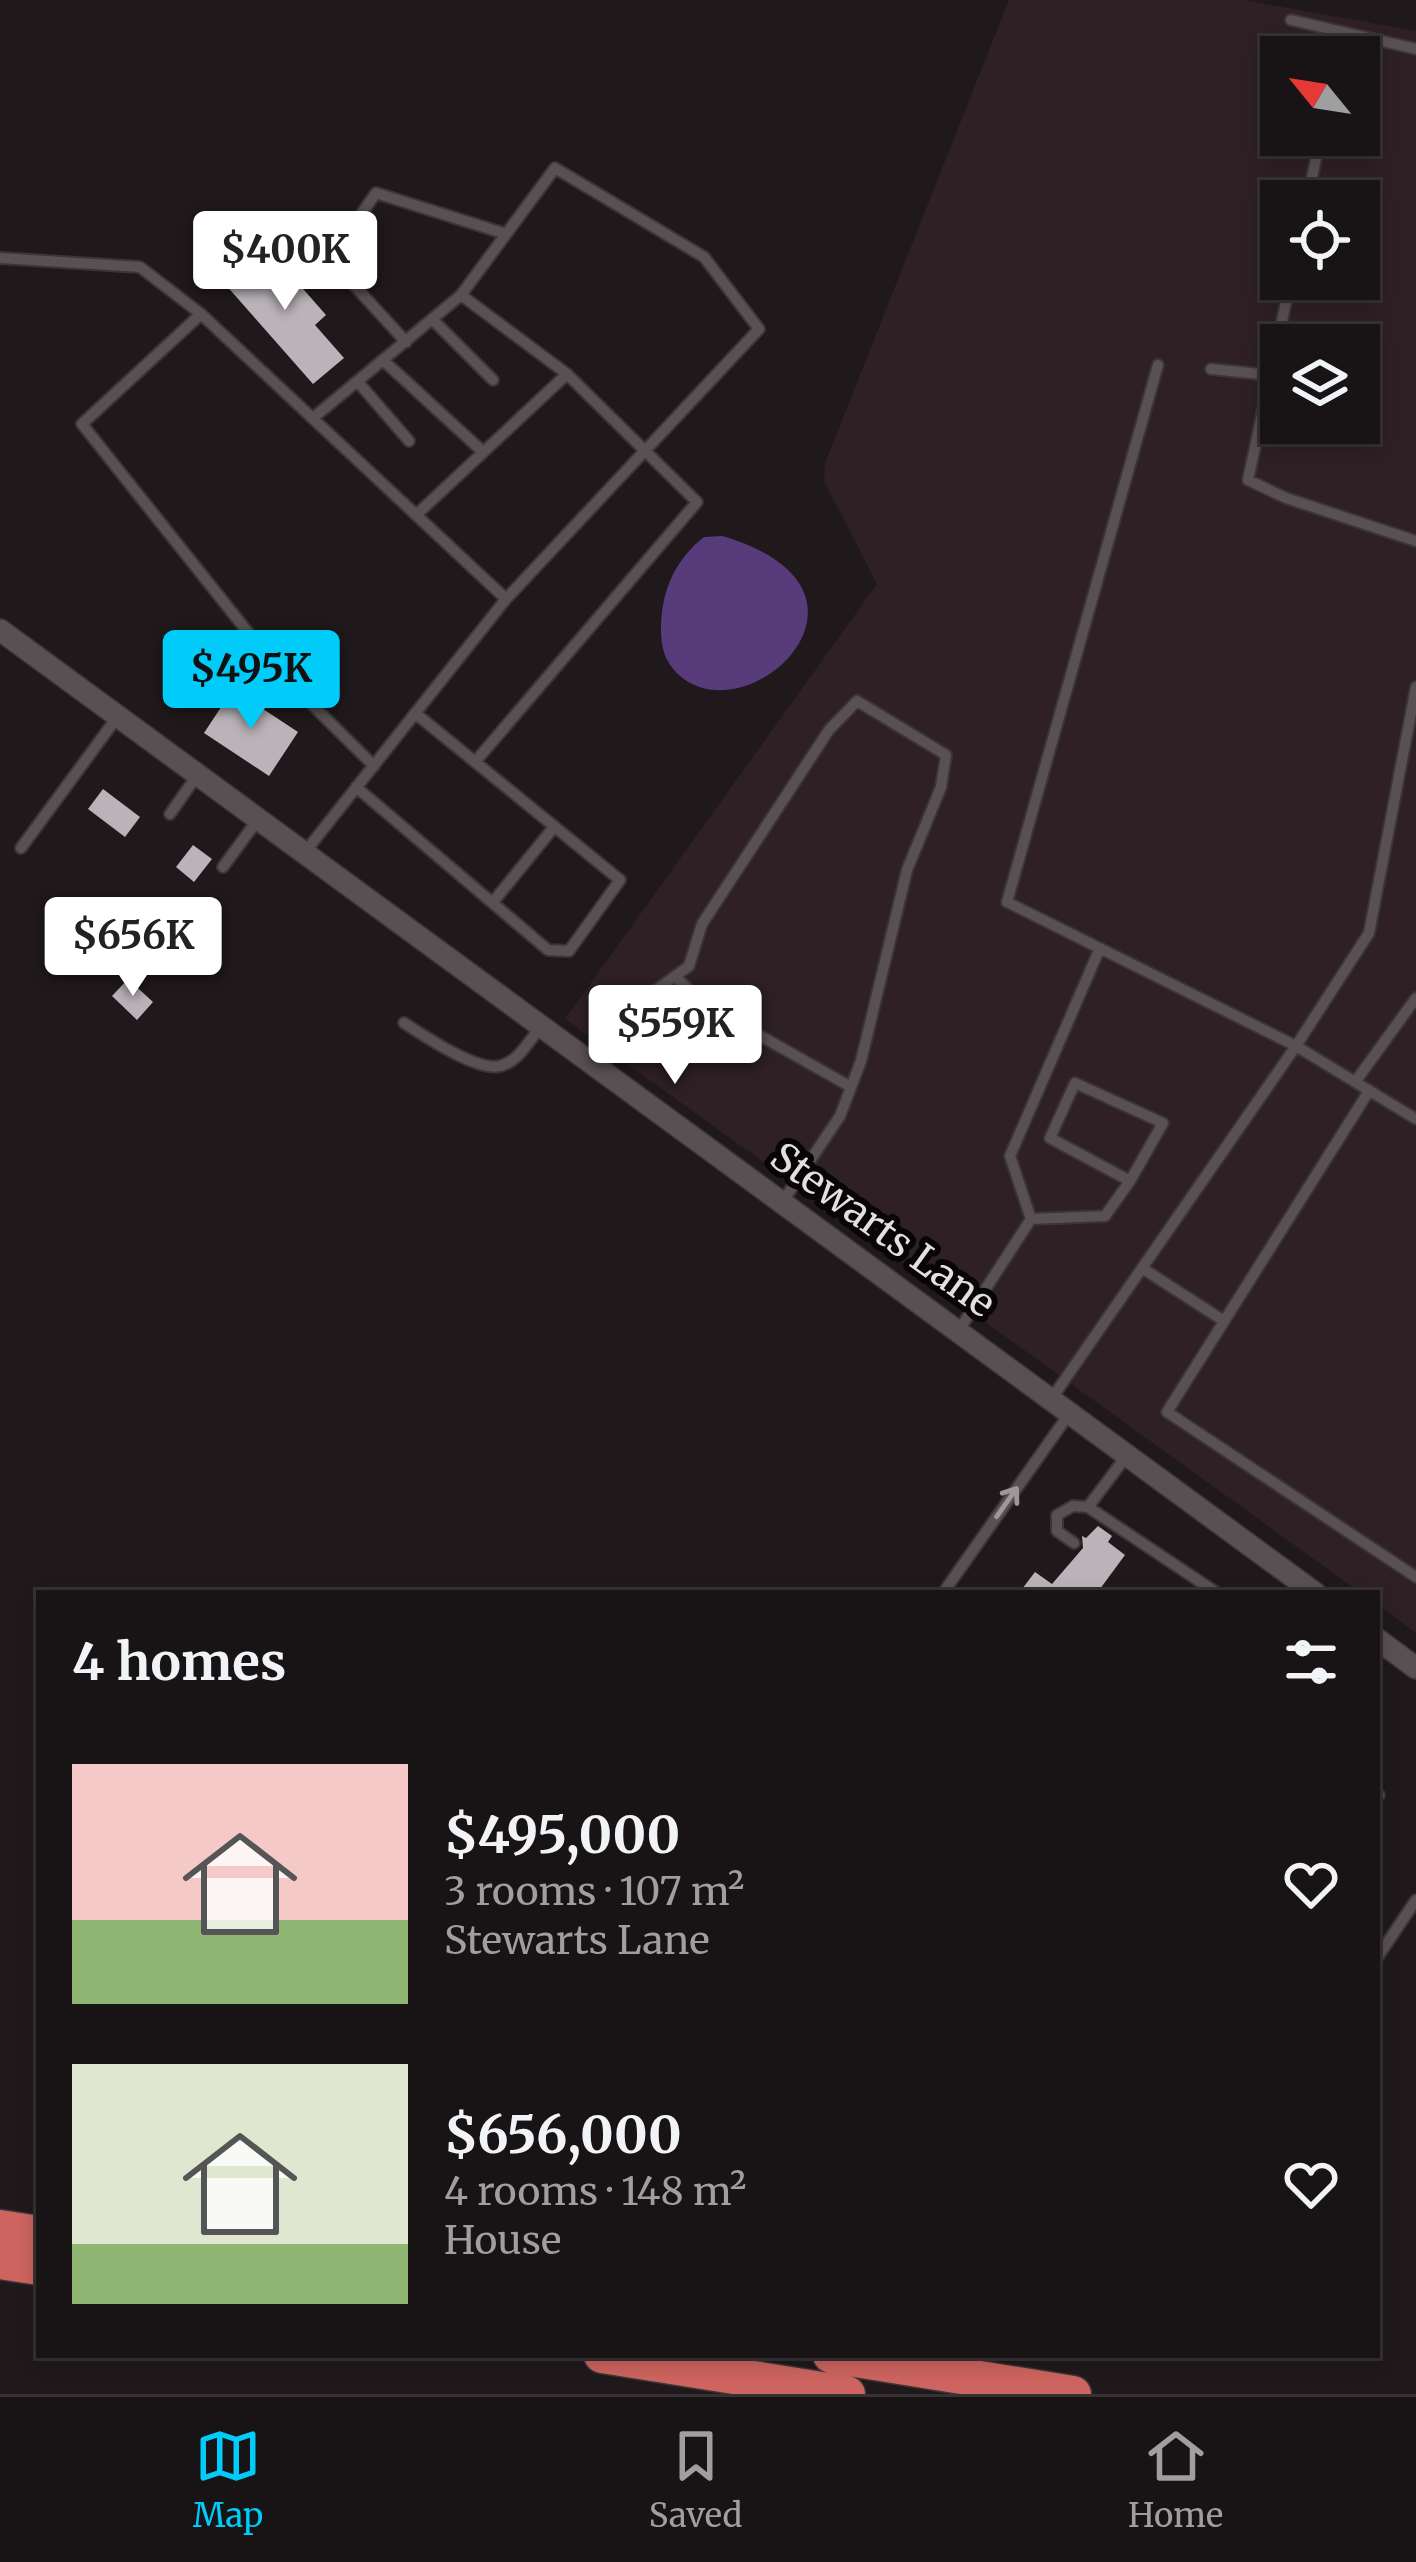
<!DOCTYPE html>
<html lang="en">
<head>
<meta charset="utf-8">
<style>
	body { margin:0; font-family:Merriweather,serif; background:#211c1d; color:#f1f3f6; height:100vh; display:flex; flex-direction:column; font-size:45px; white-space:nowrap }
	* { box-sizing:border-box; margin:0 }
	p { font-size:39px; color:#9f9ea0 }
	.icon { flex:none; width:66px; height:66px; fill:none; stroke:currentColor; stroke-width:2; stroke-linecap:round; stroke-linejoin:round }
	.map { position:relative; flex:1; overflow:hidden }
	.panel { position:absolute; left:36px; top:1590px; width:1344px; height:768px; display:flex; flex-direction:column; background:#181314; border-radius:0px; box-shadow:0 6px 18px #0003,0 0 0 3px #363234 }
	.panel>* { flex:none }
	.needle { width:78px; rotate:300deg }
	.controls { position:absolute; left:1260px; top:36px; display:grid; gap:24px }
	.controls a { display:grid; place-items:center; width:120px; height:120px; border-radius:0px; background:#181314; box-shadow:0 6px 18px #0003,0 0 0 3px #363234; font-size:60px }
	.price { position:absolute; translate:-50% -102px; padding:0 27px; border-radius:12px; background:#fff; color:#222; font-size:39px; line-height:78px; filter:drop-shadow(0 3px 6px #0008) }
	.price::after { content:''; position:absolute; left:50%; top:72px; width:36px; height:27px; margin-left:-18px; background:inherit; clip-path:polygon(0 0,100% 0,50% 100%) }
	.price.active { background:#00cbf9; color:#111 }
	ul { padding:0; list-style:none }
	li { display:flex; align-items:center; gap:36px; height:300px; padding:0 36px }
	li span { display:grid; place-items:center; flex:none; width:336px; height:240px; border-radius:0px; color:#555 }
	li>.icon { margin-inline-start:auto }
	span .icon { width:144px; height:144px; fill:#fffc; stroke-width:1 }
	li b { font-size:51px }
	h2 { display:flex; justify-content:space-between; align-items:center; height:144px; padding:0 36px; font-size:51px }
	.menu { display:flex; justify-content:space-around; align-items:center; height:168px; border-top:3px solid #363234; background:#181314; font-size:33px; color:#9f9ea0 }
	.menu a { display:grid; justify-items:center; gap:6px }
	.menu .active { color:#00cbf9 }
	.map>svg:first-child { display:block }
</style>
</head>
<body>
<div class="map">
<svg width="1416" height="2394" viewBox="0 0 1416 2394">
	<rect width="100%" height="100%" fill="#20191b"/>
	<path fill="#2e2024" fill-rule="evenodd" d="M 1009,0 L 1243,0 L 1416,31 L 1416,1633 L 1377,1604 L 1377,1593 L 1361,1593 L 565,1019 L 877,584 L 824,481 L 825,463 ZM 1281,57 L 1359,57 L 1359,135 L 1281,135 ZM 1281,201 L 1359,201 L 1359,279 L 1281,279 ZM 1281,345 L 1359,345 L 1359,423 L 1281,423 Z"/>
	<path fill="#573b7a" d="M 722,536 C 905,589 749,738 679,675 C 663,660 661,646 661,625 C 662,589 676,559 704,537 Z"/>
	<path fill="#bab3b9" d="M 268,249 L 326,315 L 315,325 L 344,358 L 313,384 L 225,284 L 236,274 L 233,271 L 256,250 L 261,256 Z
		M 233,689 L 298,732 L 269,776 L 204,733 Z
		M 103,789 L 140,817 L 125,837 L 88,809 Z
		M 193,845 L 212,859 L 194,882 L 176,867 Z
		M 128,979 L 153,1002 L 137,1020 L 112,996 Z
		M 1098,1526 L 1112,1536 L 1108,1542 L 1125,1555 L 1097,1593 L 1019,1593 L 1035,1572 L 1052,1584 L 1083,1548 L 1082,1536 L 1086,1538 Z"/>
	<g fill="none" stroke-linecap="round" stroke-linejoin="round">
		<defs>
			<path id="lane" d="M 1291,20 L 1416,49
				M 1338,57 L 1343,32
				M 1307,201 L 1321,135
				M 0,258 L 140,267 L 201,314 L 506,599 L 305,852
				M 1291,279 L 1248,480 L 1286,498 L 1416,541
				M 461,295 L 567,374
				M 201,314 L 82,424 L 281,674 L 374,766
				M 433,320 L 493,380
				M 406,342 L 330,259 L 376,193 L 503,233
				M 384,361 L 482,451
				M 1158,365 L 1007,902 L 1296,1046 L 1416,1119
				M 1211,369 L 1270,375
				M 358,382 L 409,441
				M 313,418 L 461,295 L 555,168 L 704,257 L 759,329 L 506,599
				M 416,515 L 567,374 L 697,502 L 475,762
				M 356,787 L 548,950 L 569,951 L 620,880 L 415,713
				M 170,814 L 198,774
				M 21,848 L 118,716
				M 223,867 L 259,818
				M 493,902 L 554,827
				M 677,978 L 702,1003 L 851,1087
				M 404,1023 C 423,1035 477,1072 500,1066 C 518,1062 530,1040 541,1026
				M 590,1060 L 640,1002 L 689,966 L 702,924 L 829,730 L 857,701 L 946,755 L 941,787 L 907,870 L 861,1061 L 840,1116 L 783,1201
				M 1355,1082 L 1416,998
				M 1369,1091 L 1167,1412 L 1416,1577
				M 1031,1219 L 1105,1216 L 1130,1181 L 1050,1138 L 1075,1083 L 1163,1123 L 1130,1181
				M 1142,1268 L 1224,1321
				M 959,1330 L 1031,1219 L 1010,1156 L 1100,948
				M 1052,1398 L 1296,1046 L 1369,933 L 1416,687
				M 1088,1507 L 1128,1454
				M 1074,1543 L 1057,1531 L 1057,1515 L 1073,1506 L 1088,1507 L 1217,1593
				M 943,1593 L 1069,1414
				M 1377,1797 L 1379,1795
				M 1377,1958 L 1416,1900"/>
			<path id="street" d="M 0,630 L 1315,1593
				M 1377,1639 L 1416,1668"/>
			<path id="highway" d="M 0,2228 L 39,2234
				M 0,2261 L 39,2267
				M 602,2355 L 847,2394
				M 831,2355 L 1073,2394"/>
		</defs>
		<use href="#lane" stroke="#3a3536" stroke-width="14"/>
		<use href="#street" stroke="#3a3536" stroke-width="24"/>
		<use href="#highway" stroke="#3a3536" stroke-width="39"/>
		<use href="#lane" stroke="#595053" stroke-width="10"/>
		<use href="#street" stroke="#595053" stroke-width="21"/>
		<use href="#highway" stroke="#cd645f" stroke-width="36"/>
	</g>
	<defs><path id="oneway-shaft" d="M-6 0H5M1.5-3L5.5 0L1.5 3" fill="none" stroke-width="1.6" stroke-linecap="round" stroke-linejoin="round" transform="scale(3)"/></defs>
	<use stroke="#9e9799" href="#oneway-shaft" transform="translate(1007 1502) rotate(-55)"/>
	<g text-anchor="middle" dominant-baseline="central" stroke-width="12" stroke-linejoin="round" paint-order="stroke">
		<g font-size="39" fill="#e3dedf" stroke="#080506">
			<text transform="translate(883 1230) rotate(36)">Stewarts Lane</text>
		</g>
	</g>
</svg>
<div class="controls">
<a><svg class="needle" viewBox="-14 -14 28 28"><path d="M0-13l5 13h-10z" fill="#e53935"/><path d="M0 13l5-13h-10z" fill="#9f9ea0"/></svg></a>
<a><svg class="icon" aria-label="locate" viewBox="0 0 24 24"><circle cx="12" cy="12" r="6"/><path d="M12 2v4M12 18v4M2 12h4M18 12h4"/></svg></a>
<a><svg class="icon" aria-label="layers" viewBox="0 0 24 24"><path d="M12 4l9 5-9 5-9-5zM3 14l9 5 9-5"/></svg></a>
</div>
<b class="price" style="left:285px;top:313px">$400K</b>
<b class="price active" style="left:251px;top:732px">$495K</b>
<b class="price" style="left:133px;top:999px">$656K</b>
<b class="price" style="left:675px;top:1087px">$559K</b>
<section class="panel">
<h2>4 homes<svg class="icon" aria-label="filters" viewBox="0 0 24 24"><path d="M4 7h16M4 17h16"/><circle cx="9" cy="7" r="2"/><circle cx="15" cy="17" r="2"/></svg></h2>
<ul>
<li><span style="background:linear-gradient(#f6c9c9 65%,#8fb573 0)"><svg class="icon" aria-label="home" viewBox="0 0 24 24"><path d="M3 11l9-7 9 7M6 9v11h12V9"/></svg></span><div><b>$495,000</b><p>3 rooms · 107 m²</p><p>Stewarts Lane</p></div><svg class="icon" aria-label="heart" viewBox="0 0 24 24"><path d="M12 20l-8-8c-3-5 5-10 8-4 3-6 11-1 8 4z"/></svg></li>
<li><span style="background:linear-gradient(#dfe7d0 75%,#8fb573 0)"><svg class="icon" aria-label="home" viewBox="0 0 24 24"><path d="M3 11l9-7 9 7M6 9v11h12V9"/></svg></span><div><b>$656,000</b><p>4 rooms · 148 m²</p><p>House</p></div><svg class="icon" aria-label="heart" viewBox="0 0 24 24"><path d="M12 20l-8-8c-3-5 5-10 8-4 3-6 11-1 8 4z"/></svg></li>
</ul>
</section>
</div>
<nav class="menu">
<a class="active"><svg class="icon" aria-label="map" viewBox="0 0 24 24"><path d="M3 6l6-2 6 2 6-2v14l-6 2-6-2-6 2zM9 4v14M15 6v14"/></svg>Map</a>
<a><svg class="icon" aria-label="saved" viewBox="0 0 24 24"><path d="M7 4h10v16l-5-4-5 4z"/></svg>Saved</a>
<a><svg class="icon" aria-label="home" viewBox="0 0 24 24"><path d="M3 11l9-7 9 7M6 9v11h12V9"/></svg>Home</a>
</nav>
</body>
</html>
